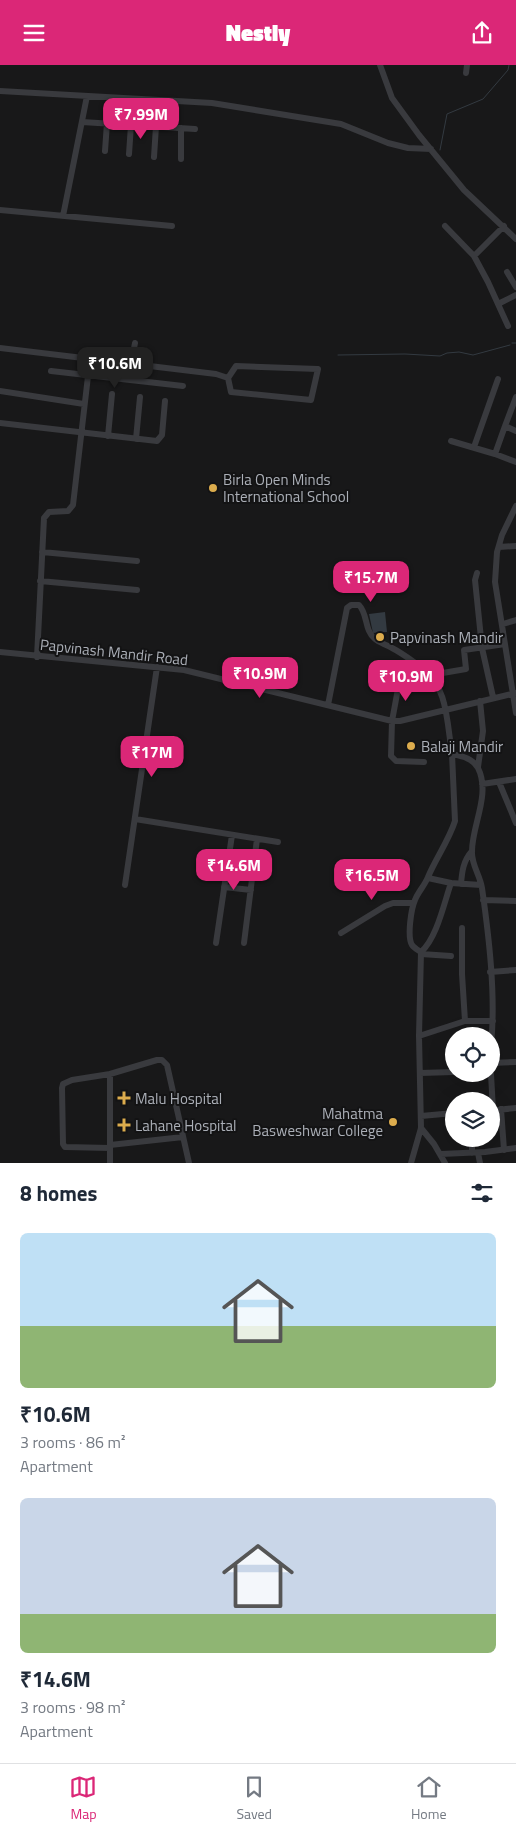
<!DOCTYPE html>
<html lang="en">
<head>
<meta charset="utf-8">
<style>
	body { margin:0; font-family:"Titillium Web",sans-serif; background:#f6f6f7; color:#1f2937; height:100vh; display:flex; flex-direction:column; font-size:19px; white-space:nowrap }
	* { box-sizing:border-box; margin:0 }
	p { font-size:16px; color:#747a83 }
	.icon { flex:none; width:28px; height:28px; fill:none; stroke:currentColor; stroke-width:2; stroke-linecap:round; stroke-linejoin:round }
	.map { position:relative; height:1098px; overflow:hidden }
	.details { display:flex; flex-direction:column; background:#fff; flex:1 }
	.details>* { flex:none }
	.controls { position:absolute; left:445px; top:962px; display:grid; gap:10px }
	.controls a { display:grid; place-items:center; width:55px; height:55px; border-radius:50%; background:#fff; box-shadow:0 5px 20px #0002; font-size:25px }
	.price { position:absolute; translate:-50% -42px; padding:0 11px; border-radius:10px; background:#db2777; color:#fff; font-size:16px; line-height:32px; filter:drop-shadow(0 1px 2px #0008) }
	.price::after { content:''; position:absolute; left:50%; top:30px; width:15px; height:11px; margin-left:-8px; background:inherit; clip-path:polygon(0 0,100% 0,50% 100%) }
	.price.active { background:#222; color:#fff }
	ul { padding:0; list-style:none }
	li { display:grid; align-content:center; gap:10px; height:265px; padding:0 20px }
	li span { display:grid; place-items:center; height:155px; border-radius:8px; color:#555 }
	li>.icon { margin-inline-start:auto }
	span .icon { width:90px; height:90px; fill:#fffc; stroke-width:1 }
	li b { font-size:21px }
	h2 { display:flex; justify-content:space-between; align-items:center; height:60px; padding:0 20px; font-size:21px }
	header { display:flex; justify-content:space-between; align-items:center; height:65px; padding:0 20px; background:#db2777; color:#fff; font-size:22px; font-weight:800 }
	.dock { display:flex; justify-content:space-around; align-items:center; height:70px; border-top:1px solid #e0e1e3; background:#fff; font-size:14px; color:#747a83 }
	.dock a { display:grid; justify-items:center; gap:2px }
	.dock .active { color:#db2777 }
	.map>svg:first-child { display:block }
</style>
</head>
<body>
<header><svg class="icon" aria-label="menu" viewBox="0 0 24 24"><path d="M4 6h16M4 12h16M4 18h16"/></svg>Nestly<svg class="icon" aria-label="share" viewBox="0 0 24 24"><path d="M12 15V3M7 8l5-5 5 5M5 13v7h14v-7"/></svg></header>
<div class="map">
<svg width="516" height="1098" viewBox="0 0 516 1098">
	<rect width="100%" height="100%" fill="#181819"/>
	<path fill="#333a41" d="M 385,547 L 387,567 L 373,568 L 369,549 Z"/>
	<g fill="none" stroke-linecap="round" stroke-linejoin="round">
		<path stroke="#333a41" stroke-width="1" d="M 440,85 L 447,49 L 483,34 L 508,5 L 509,0
			M 512,278 L 516,278
			M 338,290 L 405,289 L 440,291 L 447,288 L 459,287 L 473,290 L 510,280"/>
		<path stroke="#393a3e" stroke-width="6" d="M 380,0 L 392,33 L 419,70 L 464,125 L 516,174
			M 466,8 L 467,0
			M 0,26 L 212,38 L 341,59 L 388,78 L 408,83 L 431,84
			M 82,57 L 195,64
			M 105,86 L 107,58
			M 129,89 L 131,60
			M 154,92 L 156,61
			M 181,94 L 181,63
			M 0,145 L 172,161
			M 63,151 L 87,31
			M 445,161 L 474,191 L 488,217 L 508,261
			M 474,191 L 504,161
			M 507,207 L 516,222
			M 498,239 L 516,230
			M 0,283 L 216,309 L 228,313 L 231,327 L 311,335 L 318,304 L 236,301 L 228,313
			M 131,299 L 135,278
			M 51,306 L 183,321
			M 0,326 L 84,339
			M 0,358 L 157,376 L 162,370 L 165,336
			M 505,361 L 516,332
			M 516,366 L 505,361 L 495,389 L 516,397
			M 108,371 L 112,329
			M 136,374 L 140,332
			M 451,376 L 495,389
			M 474,382 L 498,314
			M 516,441 L 502,470 L 497,487 L 495,517 L 516,648
			M 499,482 L 516,481
			M 42,487 L 137,496
			M 477,508 L 475,515 L 482,583 L 493,632
			M 40,516 L 137,525
			M 503,559 L 516,555
			M 0,587 L 184,605 L 392,656 L 400,656 L 516,628
			M 37,592 L 44,453 L 49,447 L 68,446 L 73,440 L 90,294
			M 431,610 L 466,604 L 464,585 L 505,579
			M 400,613 L 392,656 L 391,691 L 396,696 L 424,697
			M 328,640 L 347,543 L 351,540 L 359,540 C 368,549 364,565 375,574 C 379,578 386,579 392,583 C 402,588 411,595 421,602 C 448,620 447,659 452,689 C 461,691 473,693 478,703 C 491,729 472,760 472,786 C 471,799 480,810 482,823 C 489,872 496,931 491,980
			M 478,702 L 483,666 L 480,636
			M 499,717 L 516,758
			M 482,719 L 516,714
			M 135,754 L 278,777
			M 428,813 L 451,818
			M 461,819 C 462,807 463,796 472,786
			M 125,820 L 157,602
			M 224,822 L 251,825
			M 483,835 L 516,836
			M 462,863 L 462,909 L 465,956
			M 341,868 L 385,841 L 393,838 L 413,838
			M 216,878 L 232,770
			M 244,878 L 257,774
			M 421,887 C 437,873 444,838 451,818 L 481,820
			M 421,889 L 451,891
			M 490,907 L 516,905
			M 419,971 L 465,956 L 493,956
			M 491,998 L 516,997
			M 420,1008 L 454,1007
			M 110,1009 L 72,1015 L 63,1019 L 62,1023 L 63,1079 L 65,1082 L 110,1083
			M 491,1009 L 493,1045
			M 501,1044 L 504,1085
			M 497,1045 L 516,1043
			M 421,1051 L 454,1048
			M 421,1063 L 434,1079 L 445,1098
			M 472,1074 L 472,1088
			M 110,1080 L 183,1072
			M 478,1088 L 480,1098
			M 441,1089 L 485,1087 L 516,1083
			M 110,1098 L 110,1009 L 157,995 L 162,995 L 167,1000 L 189,1098
			M 411,1098 L 421,1063 L 419,971 L 421,887 C 418,885 414,883 412,880 C 407,872 411,844 415,835 C 418,827 425,820 428,812 C 436,793 449,775 455,756 L 452,689"/>
	</g>
	<g fill="#dcac4d" stroke="#131314" stroke-width="2">
		<circle cx="213" cy="423" r="5"/>
		<circle cx="380" cy="572" r="5"/>
		<circle cx="411" cy="681" r="5"/>
		<path d="M121.5 1025.5h5v5h5v5h-5v5h-5v-5h-5v-5h5z"/>
		<circle cx="393" cy="1057" r="5"/>
		<path d="M121.5 1052.5h5v5h5v5h-5v5h-5v-5h-5v-5h5z"/>
	</g>
	<g text-anchor="middle" dominant-baseline="central" stroke-width="4" stroke-linejoin="round" paint-order="stroke">
		<g font-size="15" fill="#abafb7" stroke="#131314" text-anchor="start">
			<text x="223" y="414">Birla Open Minds<tspan x="223" dy="17">International School</tspan></text>
			<text x="390" y="572">Papvinash Mandir</text>
			<text x="421" y="681">Balaji Mandir</text>
			<text x="135" y="1033">Malu Hospital</text>
			<text x="383" y="1048" text-anchor="end">Mahatma<tspan x="383" dy="17">Basweshwar College</tspan></text>
			<text x="135" y="1060">Lahane Hospital</text>
		</g>
		<g font-size="15" fill="#abafb7" stroke="#131314">
			<text transform="translate(114 587) rotate(6)">Papvinash Mandir Road</text>
		</g>
	</g>
</svg>
<div class="controls">
<a><svg class="icon" aria-label="locate" viewBox="0 0 24 24"><circle cx="12" cy="12" r="6"/><path d="M12 2v4M12 18v4M2 12h4M18 12h4"/></svg></a>
<a><svg class="icon" aria-label="layers" viewBox="0 0 24 24"><path d="M12 4l9 5-9 5-9-5zM3 14l9 5 9-5"/></svg></a>
</div>
<b class="price" style="left:141px;top:75px">₹7.99M</b>
<b class="price active" style="left:115px;top:324px">₹10.6M</b>
<b class="price" style="left:371px;top:538px">₹15.7M</b>
<b class="price" style="left:260px;top:634px">₹10.9M</b>
<b class="price" style="left:406px;top:637px">₹10.9M</b>
<b class="price" style="left:152px;top:713px">₹17M</b>
<b class="price" style="left:234px;top:826px">₹14.6M</b>
<b class="price" style="left:372px;top:836px">₹16.5M</b>
</div>
<section class="details">
<h2>8 homes<svg class="icon" aria-label="filters" viewBox="0 0 24 24"><path d="M4 7h16M4 17h16"/><circle cx="9" cy="7" r="2"/><circle cx="15" cy="17" r="2"/></svg></h2>
<ul>
<li><span style="background:linear-gradient(#bfe0f5 60%,#8fb573 0)"><svg class="icon" aria-label="home" viewBox="0 0 24 24"><path d="M3 11l9-7 9 7M6 9v11h12V9"/></svg></span><div><b>₹10.6M</b><p>3 rooms · 86 m²</p><p>Apartment</p></div></li>
<li><span style="background:linear-gradient(#c9d6e8 75%,#8fb573 0)"><svg class="icon" aria-label="home" viewBox="0 0 24 24"><path d="M3 11l9-7 9 7M6 9v11h12V9"/></svg></span><div><b>₹14.6M</b><p>3 rooms · 98 m²</p><p>Apartment</p></div></li>
</ul>
</section>
<nav class="dock">
<a class="active"><svg class="icon" aria-label="map" viewBox="0 0 24 24"><path d="M3 6l6-2 6 2 6-2v14l-6 2-6-2-6 2zM9 4v14M15 6v14"/></svg>Map</a>
<a><svg class="icon" aria-label="saved" viewBox="0 0 24 24"><path d="M7 4h10v16l-5-4-5 4z"/></svg>Saved</a>
<a><svg class="icon" aria-label="home" viewBox="0 0 24 24"><path d="M3 11l9-7 9 7M6 9v11h12V9"/></svg>Home</a>
</nav>
</body>
</html>
